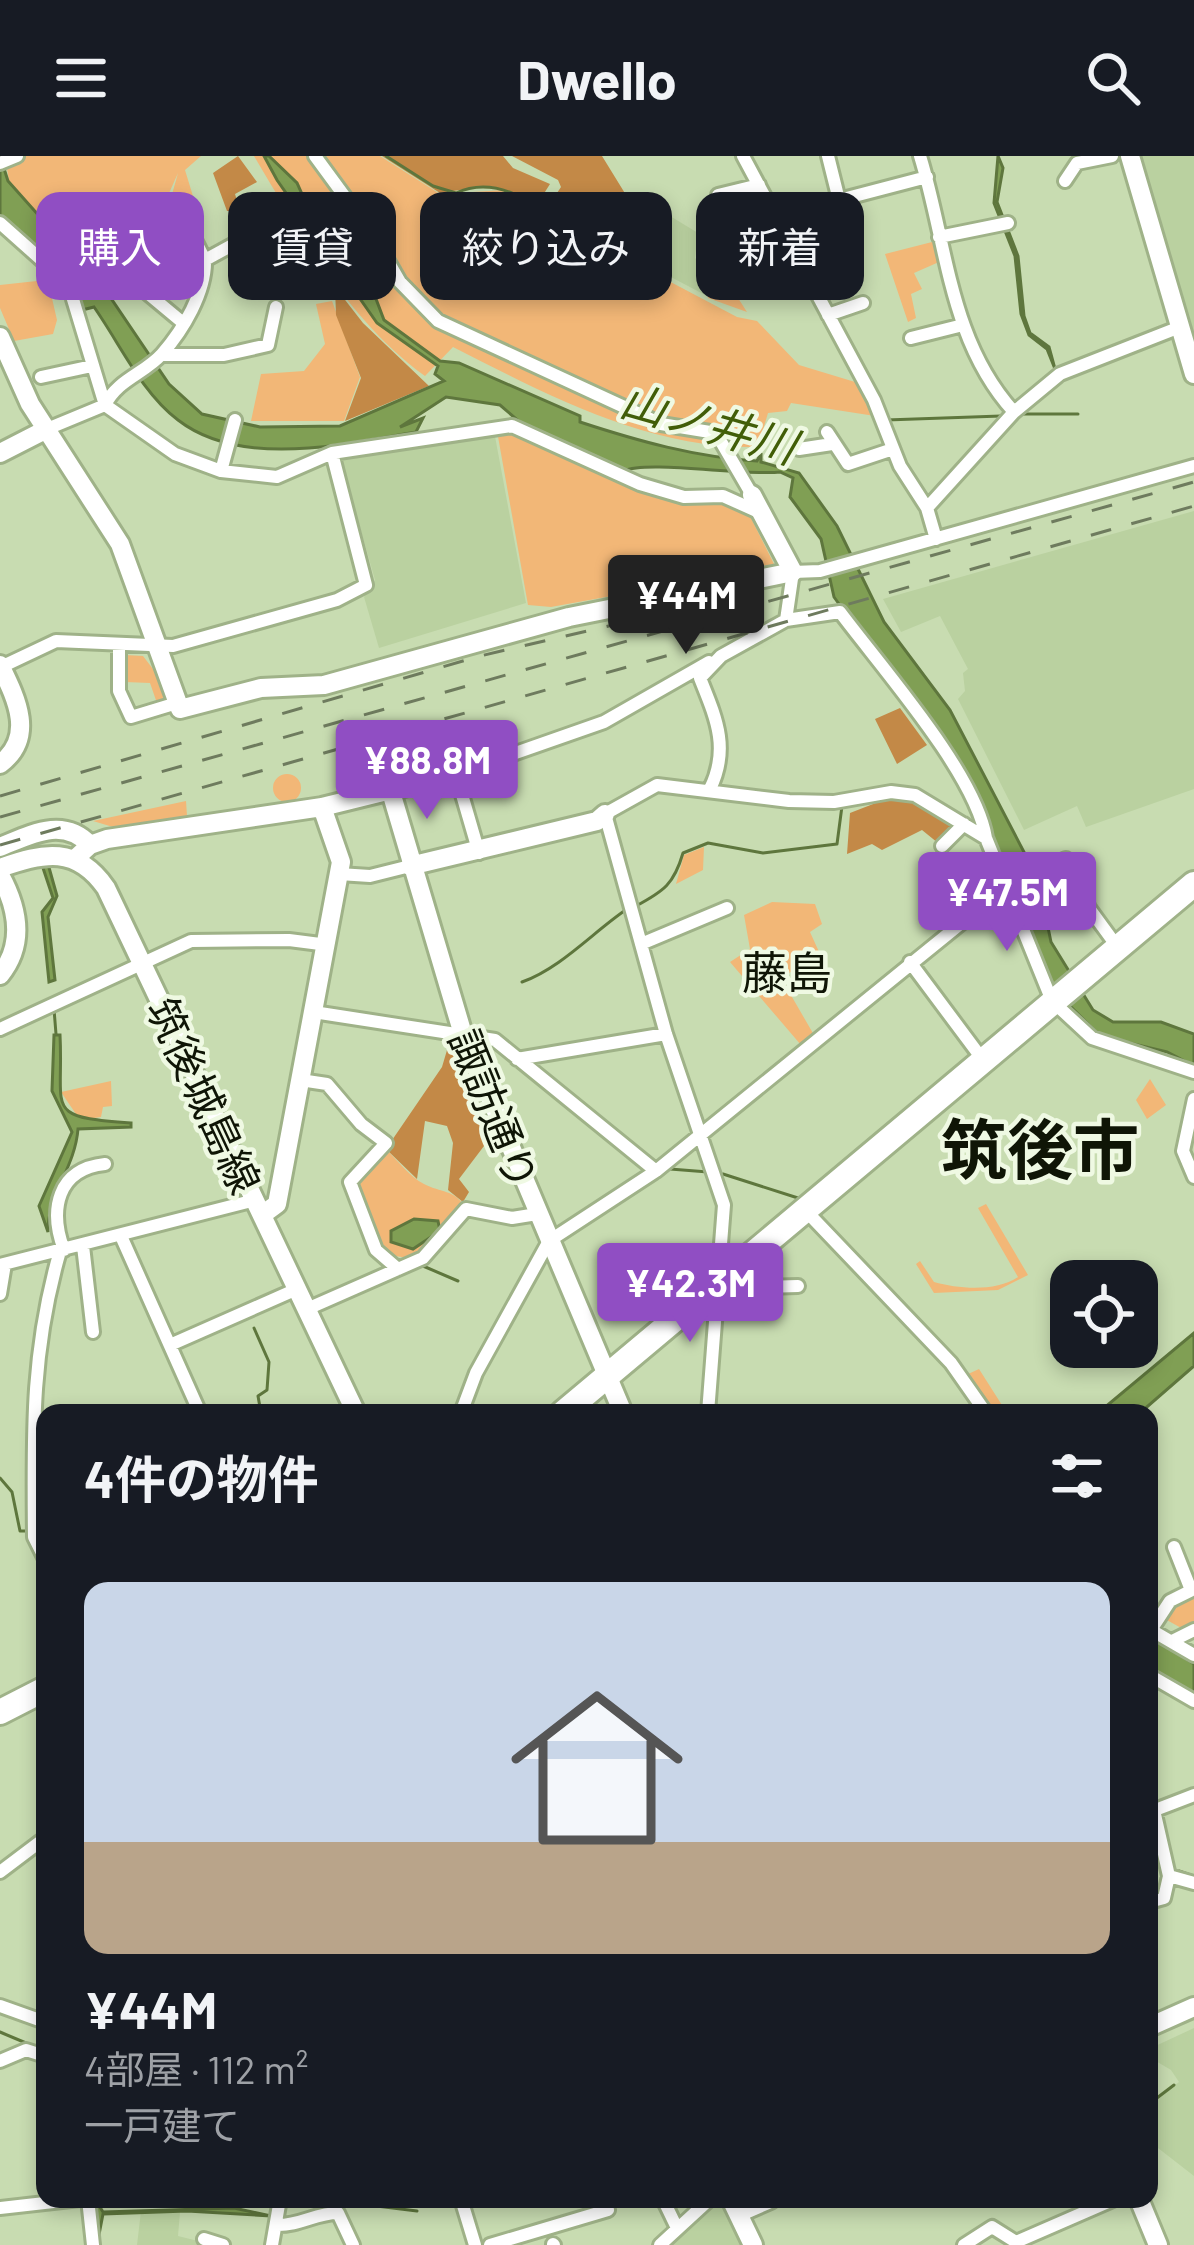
<!DOCTYPE html>
<html lang="ja">
<head>
<meta charset="utf-8">
<style>
	body { margin:0; font-family:Barlow,"Noto Sans JP",sans-serif; background:#242831; color:#f1f3f6; height:100vh; display:flex; flex-direction:column; font-size:45px; white-space:nowrap }
	* { box-sizing:border-box; margin:0 }
	p { font-size:39px; color:#9ea1a6 }
	.icon { flex:none; width:66px; height:66px; fill:none; stroke:currentColor; stroke-width:2; stroke-linecap:round; stroke-linejoin:round }
	.map { position:relative; flex:1; overflow:hidden }
	.panel { position:absolute; left:36px; top:1248px; width:1122px; height:804px; display:flex; flex-direction:column; background:#171b24; border-radius:24px; box-shadow:0 6px 18px #0003 }
	.panel>* { flex:none }
	.banner { position:absolute; left:36px; top:36px; width:1122px; height:108px; display:flex; gap:24px }
	.controls { position:absolute; left:1050px; top:1104px; display:grid; gap:24px }
	.controls a { display:grid; place-items:center; width:108px; height:108px; border-radius:24px; background:#171b24; box-shadow:0 6px 18px #0003; font-size:60px }
	.price { position:absolute; translate:-50% -102px; padding:0 27px; border-radius:12px; background:#904ec3; color:#fff; font-size:39px; line-height:78px; filter:drop-shadow(0 3px 6px #0008) }
	.price::after { content:''; position:absolute; left:50%; top:72px; width:36px; height:27px; margin-left:-18px; background:inherit; clip-path:polygon(0 0,100% 0,50% 100%) }
	.price.active { background:#222; color:#fff }
	ul { padding:0; list-style:none }
	li { display:grid; align-content:center; gap:24px; height:636px; padding:0 48px }
	li+li { border-top:3px solid #363941 }
	li span { display:grid; place-items:center; height:372px; border-radius:24px; color:#555 }
	li>.icon { margin-inline-start:auto }
	span .icon { width:216px; height:216px; fill:#fffc; stroke-width:1 }
	li b { font-size:51px }
	h2 { display:flex; justify-content:space-between; align-items:center; height:144px; padding:0 48px; font-size:51px }
	.pill { padding:0 42px; border-radius:24px; background:#171b24; box-shadow:0 6px 18px #0003; font-size:42px; line-height:108px }
	.pill.active { background:#904ec3; color:#fff }
	header { display:flex; justify-content:space-between; align-items:center; height:156px; padding:0 48px; background:#171b24; font-size:54px; font-weight:700 }
	.map>svg:first-child { display:block }
</style>
</head>
<body>
<header><svg class="icon" aria-label="menu" viewBox="0 0 24 24"><path d="M4 6h16M4 12h16M4 18h16"/></svg>Dwello<svg class="icon" aria-label="search" viewBox="0 0 24 24"><circle cx="10" cy="10" r="6"/><path d="M15 15l6 6"/></svg></header>
<div class="map">
<svg width="1194" height="2089" viewBox="0 0 1194 2089">
	<rect width="100%" height="100%" fill="#c8dcb1"/>
	<path fill="#bad1a0" d="M 1137,0 L 1194,0 L 1194,192 L 1186,157 Z
		M 670,60 L 698,77 L 695,102 L 704,110 L 707,140 L 644,107 L 639,97 L 659,62 Z
		M 494,275 L 526,447 L 379,492 L 364,441 L 375,424 L 340,301 Z
		M 1194,355 L 1194,633 L 1086,671 L 1077,650 L 1024,674 L 958,543 L 965,535 L 963,517 L 968,513 L 940,460 L 901,476 L 883,443 Z
		M 1194,1872 L 1194,2020 L 1149,1985 L 1149,1950 L 1179,1926 L 1171,1914 L 1149,1901 L 1149,1893 Z
		M 718,2043 L 741,2089 L 666,2089 L 693,2061 Z
		M 141,2055 L 180,2056 L 178,2080 L 214,2089 L 137,2089 Z"/>
	<path fill="#f2b777" d="M 5,0 L 201,0 L 185,14 L 196,50 L 185,66 L 171,42 L 178,17 L 166,44 L 71,95 L 9,25 Z
		M 254,0 L 380,0 L 440,38 L 505,34 L 630,116 L 644,112 L 737,161 L 757,165 L 799,209 L 855,226 L 875,260 L 791,247 L 787,255 L 768,257 L 758,291 C 647,293 550,240 453,191 L 425,220 C 350,166 301,79 254,0 Z
		M 129,68 L 131,73 L 119,80 L 135,108 L 128,109 L 115,98 L 100,115 L 81,93 Z
		M 936,85 L 939,106 L 914,117 L 922,133 L 911,138 L 916,162 L 908,166 L 885,98 Z
		M 722,101 L 722,117 L 747,156 L 708,142 L 706,109 Z
		M 55,123 L 62,133 L 51,138 L 57,164 L 53,178 L 14,185 L 0,152 L 0,129 Z
		M 332,145 L 360,221 L 344,265 L 251,265 L 261,218 L 304,215 L 325,188 L 316,148 Z
		M 506,272 L 644,333 L 723,345 L 748,356 L 774,408 L 737,415 L 729,411 L 694,425 L 551,451 L 528,449 L 497,275 Z
		M 125,499 L 143,500 L 153,513 L 159,511 L 164,547 L 158,550 L 150,527 L 125,526 Z
		M273 632a14 14 0 1 1 28 0a14 14 0 1 1-28 0Z
		M 186,645 L 187,660 L 113,671 L 93,665 Z
		M 704,691 L 703,714 L 676,728 L 684,699 Z
		M 772,746 L 815,748 L 822,768 L 810,776 L 820,798 L 781,822 L 814,879 L 801,889 L 730,806 L 750,793 L 744,759 Z
		M 1150,923 L 1166,949 L 1147,963 L 1136,944 Z
		M 111,925 L 112,950 L 103,951 L 101,961 L 80,964 L 61,936 Z
		M 386,993 C 397,1004 410,1021 424,1028 C 441,1037 454,1033 465,1051 L 421,1101 C 369,1106 371,1074 356,1033 Z
		M 986,1048 L 1028,1119 L 998,1134 L 934,1137 L 916,1108 L 920,1105 L 934,1126 C 959,1133 996,1136 1018,1121 L 978,1052 Z
		M 979,1213 L 1007,1257 L 993,1257 L 966,1219 Z
		M 1194,1442 L 1194,1468 L 1183,1473 L 1165,1463 L 1172,1452 Z"/>
	<path fill="#c38947" d="M 238,0 L 257,26 L 235,38 L 240,55 L 227,55 L 213,17 Z
		M 382,0 L 503,0 L 513,12 L 550,28 L 536,50 C 500,26 480,31 440,37 Z
		M 512,0 L 602,0 L 634,52 L 656,57 L 630,110 L 616,106 L 545,55 L 561,31 L 558,24 Z
		M 335,131 L 363,167 L 429,230 L 345,265 L 361,222 L 336,159 Z
		M 900,552 L 927,589 L 897,608 L 875,563 Z
		M 886,643 L 915,646 L 956,668 L 938,687 L 922,674 L 882,694 L 872,688 L 847,698 L 850,657 Z
		M 450,884 L 492,989 L 484,990 L 459,1023 L 469,1036 L 463,1046 L 448,1034 L 453,987 L 447,970 L 425,965 L 417,1023 L 386,993 L 442,911 Z"/>
	<path fill="#809f54" stroke="#5e763d" stroke-width="3" d="M 0,0 L 8,25 L 106,135 L 169,228 L 202,258 L 260,271 L 340,270 L 444,225 L 435,218 L 438,210 L 377,167 L 277,24 L 264,0 L 269,0 L 297,27 L 319,76 L 348,121 L 376,143 L 384,164 L 440,205 L 459,207 L 580,260 L 580,266 C 638,285 695,301 757,305 L 761,297 L 761,306 L 799,317 L 837,370 L 884,466 L 950,554 L 1038,723 L 1051,786 L 1093,854 L 1113,866 L 1161,866 L 1194,878 L 1194,910 L 1167,896 L 1100,880 L 1050,830 L 971,633 L 834,441 L 821,383 L 790,341 L 793,322 L 780,316 C 743,320 647,304 624,315 L 522,268 L 500,249 L 446,241 L 400,271 L 423,262 L 416,276 C 345,288 241,313 178,264 C 142,237 120,188 94,151 L 82,154 L 0,64 Z
		M 998,0 L 1003,12 L 997,46 L 1018,100 L 1024,160 L 1030,177 L 1049,191 L 1055,213 L 1047,193 L 1029,179 L 1021,158 L 1015,100 L 994,47 Z
		M 48,708 L 57,740 L 48,761 L 55,824 L 49,826 L 42,756 L 53,742 L 43,712 Z
		M 54,879 L 60,879 C 64,955 42,961 131,967 L 131,971 L 78,973 C 75,1012 47,1040 48,1076 L 39,1050 L 72,976 L 52,935 Z
		M 414,1063 L 438,1065 L 440,1075 L 413,1093 L 391,1086 L 391,1075 Z
		M 1194,1177 L 1194,1210 L 1140,1257 L 1098,1257 Z
		M 1149,1478 L 1194,1508 L 1194,1540 L 1149,1511 Z
		M 95,2043 L 103,2056 L 234,2052 L 271,2060 L 187,2055 L 103,2058 L 97,2089 Z"/>
	<g fill="none" stroke-linecap="round" stroke-linejoin="round">
		<path stroke="#5e763d" stroke-width="3" d="M 386,0 L 433,30 L 456,37 C 505,15 546,59 585,85
			M 100,103 L 106,92 L 169,148
			M 1021,258 L 1078,258
			M 886,264 L 1001,260
			M 636,750 C 664,735 674,728 683,697 L 708,687 L 763,697 L 837,688 L 842,650
			M 522,826 C 561,812 593,776 627,753
			M 54,853 L 56,878
			M 670,1013 L 708,1016
			M 723,1018 L 798,1042
			M 423,1110 L 458,1125
			M 254,1172 L 269,1206 L 267,1234 L 258,1240 L 261,1257
			M 0,1322 L 12,1336 L 20,1375 L 26,1375
			M 1179,1715 L 1194,1720
			M 0,1876 L 38,1892
			M 1149,1948 L 1174,1929
			M 302,2059 L 352,2047 L 417,2055
			M 993,2079 L 1009,2089"/>
		<defs>
			<path id="street" d="M 315,0 L 373,79 L 400,126 L 438,165 L 661,268 L 716,277 L 752,339
				M 743,0 L 874,244 L 900,310 L 927,352
				M 828,0 L 839,44 L 927,21
				M 920,0 C 947,87 949,185 1014,256
				M 0,7 L 17,0
				M 1065,25 L 1077,7 L 1112,0
				M 718,39 L 759,29
				M 0,67 L 55,116 L 72,140 L 105,249 L 175,298 L 221,315 L 277,321 L 332,297 L 512,270 L 640,328 L 684,341 L 723,340 L 761,357
				M 193,80 L 205,104
				M 939,81 L 1008,67
				M 128,121 L 182,166
				M 828,159 L 863,147
				M 911,182 L 963,169
				M 161,199 L 224,199 L 268,189 L 276,151
				M 41,221 L 92,210
				M 47,273 L 105,249 C 118,223 144,218 162,198 C 183,174 206,136 205,104 L 280,63
				M 827,276 L 848,308 L 893,293
				M 799,293 L 832,288
				M 221,315 L 235,264
				M 936,383 L 927,352 L 1014,256 L 1060,218 L 1180,171
				M 786,464 L 840,456 C 881,511 976,618 986,682
				M 119,488 L 119,535 L 131,561 L 177,547
				M 1,511 L 56,485 L 173,490 L 337,444 L 366,429 L 332,297
				M 710,633 C 730,592 716,562 700,522 L 721,500 L 786,464 L 793,416 L 820,415 L 1194,310
				M 942,690 L 964,668
				M 479,697 L 456,618 L 604,566 L 709,506
				M 339,718 L 370,720 L 410,710
				M 641,788 L 727,752
				M 910,806 L 983,904
				M 320,857 L 495,884 L 656,1015
				M 0,873 L 191,785 L 289,784 L 328,789
				M 517,903 L 666,878
				M 307,925 L 327,928 L 361,968 L 386,987 L 350,1026 L 376,1094 L 398,1113
				M 1194,943 L 1183,995 L 1194,1021
				M 806,1055 L 951,1207 L 986,1257
				M 121,1080 L 200,1257
				M 83,1090 L 93,1176
				M 64,1094 C 49,1054 57,1013 105,1008
				M 0,1109 L 255,1044
				M 732,1116 L 764,1131 L 798,1130
				M 0,1138 L 5,1108
				M 307,1153 L 423,1102 L 466,1053 L 512,1062 L 537,1058
				M 170,1189 L 297,1133
				M 461,1257 L 476,1217 L 549,1085 L 656,1015 L 1007,730 L 1066,703 L 1089,752 L 1116,789
				M 708,1257 L 724,1049 L 666,878 L 605,658 L 657,629 L 789,645 L 834,646 L 891,636 L 915,639 L 986,682 L 1052,845 L 1092,882 L 1194,916
				M 1174,1391 L 1191,1434
				M 45,1403 L 34,1381 C 33,1278 31,1195 60,1095
				M 1194,1433 L 1170,1445 L 1151,1474 L 1194,1499
				M 1172,1485 L 1194,1474
				M 1149,1519 L 1194,1545
				M 1154,1654 L 1169,1720 L 1194,1727
				M 1150,1656 L 1194,1639
				M 0,1716 L 45,1682
				M 1149,1746 L 1164,1742 L 1169,1720
				M 0,1850 L 45,1866
				M 0,1905 L 26,1894 L 45,1900
				M 88,2043 L 93,2089
				M 461,2043 L 475,2089
				M 663,2043 L 676,2070
				M 0,2052 L 80,2043
				M 276,2069 C 300,2070 315,2057 338,2057 L 353,2089
				M 204,2083 L 223,2089
				M 553,2088 L 554,2089
				M 272,2089 L 280,2043
				M 490,2089 L 608,2054
				M 660,2089 L 710,2043
				M 964,2089 L 992,2071 L 1016,2086 L 1115,2043"/>
			<path id="secondary" d="M 1130,0 L 1194,218
				M 0,181 L 30,248 L 120,388 L 180,553 L 261,532 L 324,529 L 569,461 L 793,416 L 752,339
				M 0,297 L 47,273
				M 0,509 C 16,542 36,581 0,608
				M 391,636 L 462,875 L 623,1257
				M 0,691 C 30,679 63,660 90,689
				M 77,701 L 90,689 L 107,683 L 322,651 L 456,618
				M 410,710 L 597,665 L 605,658
				M 0,712 C 44,696 77,690 106,732 L 356,1257
				M 0,719 C 18,752 25,788 0,819
				M 262,1059 L 277,1048 L 341,706 L 322,651
				M 1149,1871 L 1194,1851
				M 731,2043 L 753,2089
				M 1139,2043 L 1158,2089
				M 738,2057 L 770,2043"/>
			<path id="highway" d="M 563,1257 L 1194,728
				M 0,1556 L 45,1533"/>
		</defs>
		<use href="#street" stroke="#9fb288" stroke-width="18"/>
		<use href="#secondary" stroke="#9fb288" stroke-width="24"/>
		<use href="#highway" stroke="#9fb288" stroke-width="30"/>
		<use href="#street" stroke="#fff" stroke-width="12"/>
		<use href="#secondary" stroke="#fff" stroke-width="18"/>
		<use href="#highway" stroke="#fff" stroke-width="24"/>
		<path stroke="#6e7b5e" stroke-width="3" stroke-dasharray="21 21" stroke-linecap="butt" d="M 0,640 L 480,500 L 647,461
			M 0,661 L 1194,326
			M 0,689 L 1194,350"/>
	</g>
	<g text-anchor="middle" dominant-baseline="central" stroke-width="9" stroke-linejoin="round" paint-order="stroke">
		<g font-size="42" fill="#0f1506" stroke="#eff9e3">
			<text transform="translate(205 939) rotate(65)">筑後城島線</text>
			<text transform="translate(495 953) rotate(68)">諏訪通り</text>
		</g>
		<g font-size="45" font-style="italic" fill="#415e08" stroke="#eff9e3">
			<text transform="translate(709 266) rotate(16)">山ノ井川</text>
		</g>
		<g font-size="45" fill="#0f1506" stroke="#eff9e3">
			<text x="787" y="815">藤島</text>
		</g>
		<g font-size="66" font-weight="bold" fill="#0f1506" stroke="#eff9e3">
			<text x="1040" y="991">筑後市</text>
		</g>
	</g>
</svg>
<div class="controls">
<a><svg class="icon" aria-label="locate" viewBox="0 0 24 24"><circle cx="12" cy="12" r="6"/><path d="M12 2v4M12 18v4M2 12h4M18 12h4"/></svg></a>
</div>
<b class="price active" style="left:686px;top:501px">¥44M</b>
<b class="price" style="left:427px;top:666px">¥88.8M</b>
<b class="price" style="left:1007px;top:798px">¥47.5M</b>
<b class="price" style="left:690px;top:1189px">¥42.3M</b>
<div class="banner">
<a class="pill active">購入</a>
<a class="pill">賃貸</a>
<a class="pill">絞り込み</a>
<a class="pill">新着</a>
</div>
<section class="panel">
<h2>4件の物件<svg class="icon" aria-label="filters" viewBox="0 0 24 24"><path d="M4 7h16M4 17h16"/><circle cx="9" cy="7" r="2"/><circle cx="15" cy="17" r="2"/></svg></h2>
<ul>
<li><span style="background:linear-gradient(#c9d6e8 70%,#b9a48a 0)"><svg class="icon" aria-label="home" viewBox="0 0 24 24"><path d="M3 11l9-7 9 7M6 9v11h12V9"/></svg></span><div><b>¥44M</b><p>4部屋 · 112 m²</p><p>一戸建て</p></div></li>
</ul>
</section>
</div>
</body>
</html>
